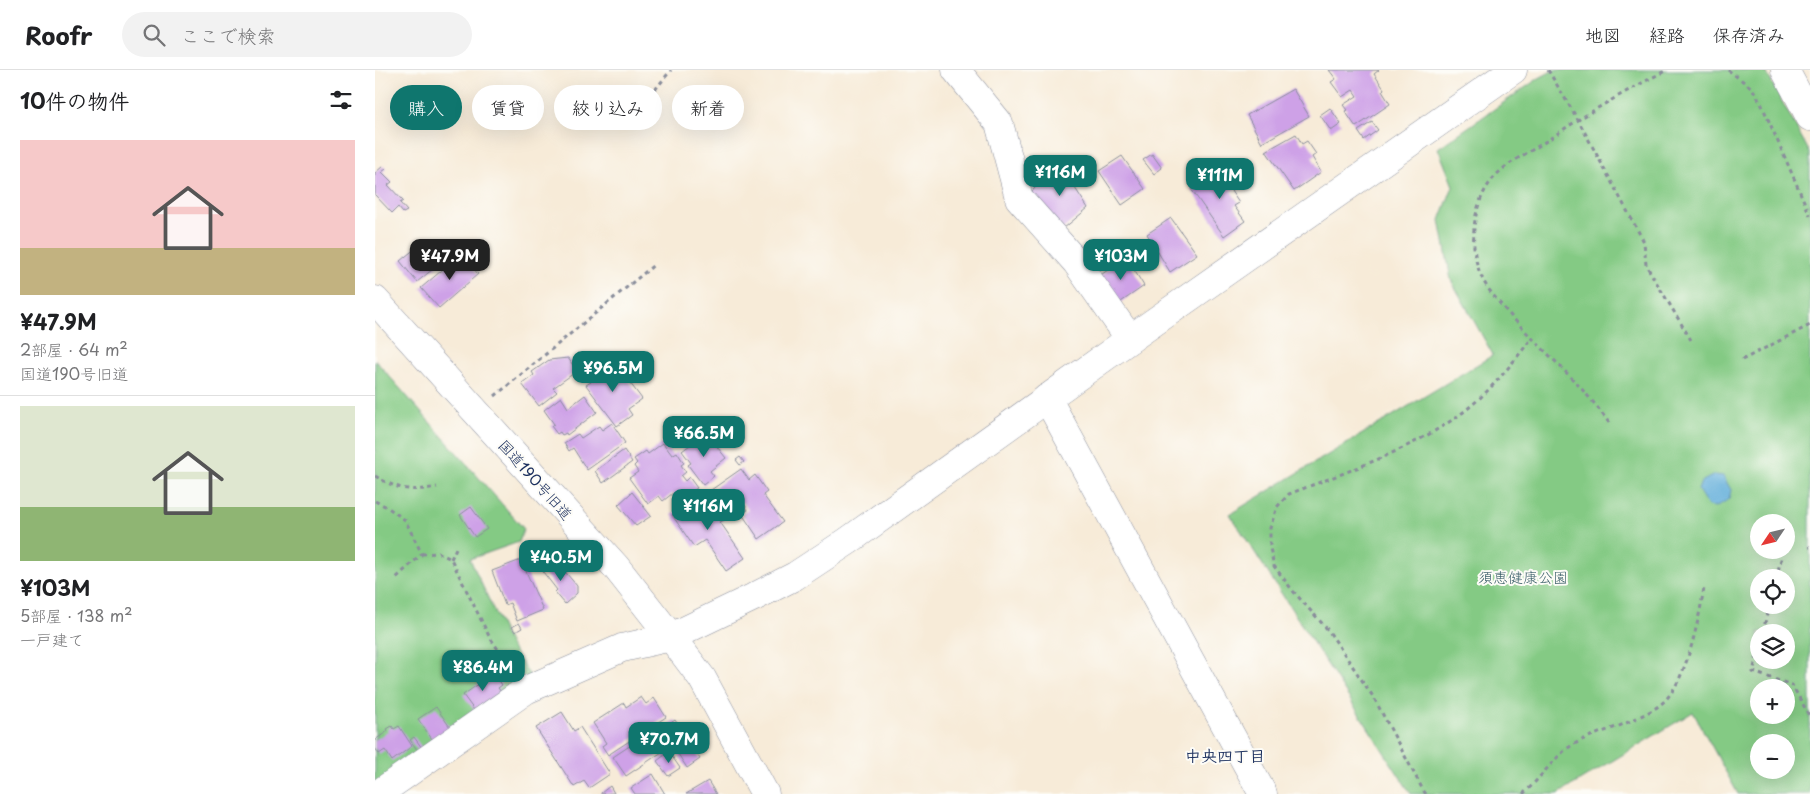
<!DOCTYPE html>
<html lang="ja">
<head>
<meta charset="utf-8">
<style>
	body { margin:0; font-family:"Playpen Sans","Klee One",sans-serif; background:#f2f2f2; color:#202124; height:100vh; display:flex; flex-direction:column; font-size:19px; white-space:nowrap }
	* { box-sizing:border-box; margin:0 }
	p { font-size:16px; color:#757577 }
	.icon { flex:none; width:28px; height:28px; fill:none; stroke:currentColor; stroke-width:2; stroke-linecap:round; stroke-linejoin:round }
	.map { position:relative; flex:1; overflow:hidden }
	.sheet { display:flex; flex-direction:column; background:#fff; width:375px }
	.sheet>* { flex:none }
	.top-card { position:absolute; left:15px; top:15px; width:475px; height:45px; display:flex; gap:10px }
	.needle { width:32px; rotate:235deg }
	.buttons { position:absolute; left:1375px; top:444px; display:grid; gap:10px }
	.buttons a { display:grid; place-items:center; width:45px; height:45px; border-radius:50%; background:#fff; box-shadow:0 5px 20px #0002; font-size:25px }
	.price { position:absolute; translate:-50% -42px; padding:0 11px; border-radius:10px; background:#0f766e; color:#fff; font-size:16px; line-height:32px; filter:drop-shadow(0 1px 2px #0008) }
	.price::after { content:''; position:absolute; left:50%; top:30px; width:15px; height:11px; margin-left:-8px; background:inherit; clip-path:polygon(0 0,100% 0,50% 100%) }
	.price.on { background:#222; color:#fff }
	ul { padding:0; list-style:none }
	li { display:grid; align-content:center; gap:10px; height:265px; padding:0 20px }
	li+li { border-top:1px solid #e0e0e0 }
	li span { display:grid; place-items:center; height:155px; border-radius:0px; color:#555 }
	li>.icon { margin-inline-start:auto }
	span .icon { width:90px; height:90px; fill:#fffc; stroke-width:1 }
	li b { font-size:21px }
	h2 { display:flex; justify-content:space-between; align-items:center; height:60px; padding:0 20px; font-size:21px }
	.tag { padding:0 18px; border-radius:22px; background:#fff; box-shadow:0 5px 20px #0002; font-size:18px; line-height:45px }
	.tag.on { background:#0f766e; color:#fff }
	header { display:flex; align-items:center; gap:30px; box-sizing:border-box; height:70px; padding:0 25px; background:#fff; border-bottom:1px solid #e0e0e0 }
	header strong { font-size:24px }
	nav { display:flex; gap:28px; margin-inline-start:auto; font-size:18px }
	.search { width:350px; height:45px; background:#f2f2f2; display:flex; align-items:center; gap:12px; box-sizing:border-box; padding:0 18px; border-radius:28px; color:#757577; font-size:19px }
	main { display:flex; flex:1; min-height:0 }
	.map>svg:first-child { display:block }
</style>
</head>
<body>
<header>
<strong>Roofr</strong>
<div class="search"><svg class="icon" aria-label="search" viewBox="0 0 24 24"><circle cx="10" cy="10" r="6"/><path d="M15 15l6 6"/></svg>ここで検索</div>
<nav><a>地図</a><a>経路</a><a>保存済み</a></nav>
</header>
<main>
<section class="sheet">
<h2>10件の物件<svg class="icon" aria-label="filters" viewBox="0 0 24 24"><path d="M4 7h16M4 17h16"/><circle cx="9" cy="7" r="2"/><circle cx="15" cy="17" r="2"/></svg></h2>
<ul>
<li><span style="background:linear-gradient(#f6c9c9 70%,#c2b280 0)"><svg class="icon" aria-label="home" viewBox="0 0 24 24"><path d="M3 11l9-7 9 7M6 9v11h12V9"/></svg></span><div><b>¥47.9M</b><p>2部屋 · 64 m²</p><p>国道190号旧道</p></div></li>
<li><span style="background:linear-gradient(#dfe7d0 65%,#8fb573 0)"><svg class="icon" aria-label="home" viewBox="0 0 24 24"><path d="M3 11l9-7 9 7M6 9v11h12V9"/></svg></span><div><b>¥103M</b><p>5部屋 · 138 m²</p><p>一戸建て</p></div></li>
</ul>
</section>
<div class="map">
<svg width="1435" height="724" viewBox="0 0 1435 724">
	<rect width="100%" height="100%" fill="#fdfcf7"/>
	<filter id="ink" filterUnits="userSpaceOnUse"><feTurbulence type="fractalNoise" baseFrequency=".02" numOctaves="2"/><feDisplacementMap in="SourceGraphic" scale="10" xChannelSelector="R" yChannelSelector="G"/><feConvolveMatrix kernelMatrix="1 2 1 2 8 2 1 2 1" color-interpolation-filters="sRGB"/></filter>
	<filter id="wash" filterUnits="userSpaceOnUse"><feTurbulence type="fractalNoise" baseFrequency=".0096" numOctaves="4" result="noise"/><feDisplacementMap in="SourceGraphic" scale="20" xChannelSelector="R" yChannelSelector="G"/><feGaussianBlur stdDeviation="1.12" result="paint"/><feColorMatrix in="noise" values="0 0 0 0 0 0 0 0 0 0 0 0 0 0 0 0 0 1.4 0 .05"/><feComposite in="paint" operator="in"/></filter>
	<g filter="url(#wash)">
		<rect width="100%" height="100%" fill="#f7ebd8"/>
		<path fill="#84ca84" stroke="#507c71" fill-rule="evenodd" d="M 1179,0 L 1390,0 L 1435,83 L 1435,724 L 1363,724 L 1318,642 L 1183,724 L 1036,724 L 855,444 L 1118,285 L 1076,210 L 1065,150 L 1078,116 L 1063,78 L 1164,8 ZM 1384,452 L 1411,452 L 1411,480 L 1384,480 ZM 1384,508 L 1411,508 L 1411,535 L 1384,535 ZM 1384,562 L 1411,562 L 1411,590 L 1384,590 ZM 1384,618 L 1411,618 L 1411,645 L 1384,645 ZM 1384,672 L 1411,672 L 1411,700 L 1384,700 Z
			M 0,290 L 149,459 L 144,472 L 95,489 L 134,573 L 155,606 L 0,714 Z"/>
		<path fill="#60adda" stroke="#3e6e9c" d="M 1339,405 L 1348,406 L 1356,420 L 1354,429 L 1341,437 L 1333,436 L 1323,420 L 1326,412 Z"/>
		<g id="blocks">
			<path fill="#cea1e7" d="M 954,0 L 1004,0 L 999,4 L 1009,19 L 1007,21 L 1015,34 L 981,57 L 970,41 L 972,40 L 968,35 L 982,26 L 978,20 L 967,27 L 956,12 L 961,9 Z
				M 918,19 L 934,46 L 887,73 L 872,45 Z
				M 955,38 L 966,54 L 956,61 L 945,45 Z
				M 997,52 L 1003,60 L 989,70 L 983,61 Z
				M 921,64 L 927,74 L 932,71 L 941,84 L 937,87 L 946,102 L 919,121 L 891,81 Z
				M 777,84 L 787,98 L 779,104 L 768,90 Z
				M 747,86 L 770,119 L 747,135 L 724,101 Z
				M 678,94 L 685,105 L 699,94 L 711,109 L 700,118 L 713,138 L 682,164 L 656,123 Z
				M 850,95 L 864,116 L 856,121 L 864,133 L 859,136 L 870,151 L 849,166 L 816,119 Z
				M 8,96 L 11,99 L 7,102 L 17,112 L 13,115 L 28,131 L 25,133 L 32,141 L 28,143 L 23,137 L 17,143 L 0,125 L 0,103 Z
				M 796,148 L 822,184 L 795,202 L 772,164 Z
				M 52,169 L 61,179 L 65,175 L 74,186 L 42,212 L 25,191 Z
				M 86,184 L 103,204 L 64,238 L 46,218 Z
				M 751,187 L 769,216 L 743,234 L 723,207 Z
				M 193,288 L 202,301 L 178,318 L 182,322 L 164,336 L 147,314 L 159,305 L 157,302 L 174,290 Z
				M 228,295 L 231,299 L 236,295 L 242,303 L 246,301 L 267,329 L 253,339 L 257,345 L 242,356 L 211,315 L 216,312 L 212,307 Z
				M 210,325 L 222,342 L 192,365 L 191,363 L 187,365 L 185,362 L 182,364 L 176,356 L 179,354 L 169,340 L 186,327 L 193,338 Z
				M 237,353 L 250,373 L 212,400 L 198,378 L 194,381 L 189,373 L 203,364 L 206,368 L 224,356 L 227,360 Z
				M 331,363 L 351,388 L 335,401 L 339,406 L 328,415 L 313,395 L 316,393 L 307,381 Z
				M 288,373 L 297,385 L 302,382 L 309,393 L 306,395 L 311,402 L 306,406 L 310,411 L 314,407 L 322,418 L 304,430 L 298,423 L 288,431 L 284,426 L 273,434 L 254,408 L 263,402 L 259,396 L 262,393 L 259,389 L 271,381 L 273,384 Z
				M 249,380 L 257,392 L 228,413 L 220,401 Z
				M 365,387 L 369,392 L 365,395 L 361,390 Z
				M 366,399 L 374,410 L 380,405 L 392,422 L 388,425 L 408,452 L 384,469 L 367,444 L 373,440 L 368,432 L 352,443 L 336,420 Z
				M 257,422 L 276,446 L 261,456 L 243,435 Z
				M 332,426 L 349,450 L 345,452 L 370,488 L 351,501 L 330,470 L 319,477 L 297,445 L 324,427 L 326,430 Z
				M 96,437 L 112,459 L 100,467 L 85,445 Z
				M 146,490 L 168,540 L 142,551 L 135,533 L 130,535 L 117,501 Z
				M 181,491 L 202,516 L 202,523 L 190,534 L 180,522 L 182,520 L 168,502 Z
				M 144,553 L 147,558 L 140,562 L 137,557 Z
				M 111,604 L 114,609 L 120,604 L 127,615 L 123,618 L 126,622 L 99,640 L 88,625 L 108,611 L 106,607 Z
				M 266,627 L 271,634 L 279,628 L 291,647 L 233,685 L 227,676 L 231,673 L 218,653 L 249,633 L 251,637 Z
				M 61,637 L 77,660 L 59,672 L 43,649 Z
				M 187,642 L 199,661 L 205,657 L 235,704 L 214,718 L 209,711 L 199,717 L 161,658 Z
				M 300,650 L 325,689 L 312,698 L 287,659 Z
				M 17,656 L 19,659 L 24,656 L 37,676 L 17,691 L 10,680 L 4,684 L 0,678 L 0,670 L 13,661 L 12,659 Z
				M 280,659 L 293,678 L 251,706 L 238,687 Z
				M 39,667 L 47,678 L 43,681 L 35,670 Z
				M 294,682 L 305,698 L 293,706 L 282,691 Z
				M 278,704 L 290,724 L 260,724 L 256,718 Z
				M 333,711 L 341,724 L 311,724 Z
				M 235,716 L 239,723 L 226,724 L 226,723 Z"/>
		</g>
	</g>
	<g filter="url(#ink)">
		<use href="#blocks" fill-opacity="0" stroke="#898d9b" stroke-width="1"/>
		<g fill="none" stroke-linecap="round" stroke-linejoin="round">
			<defs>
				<path id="minor" d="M 581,0 L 624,53 L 644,128 L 701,192 L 755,269
					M 1410,0 L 1435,47
					M 672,328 L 888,724
					M 3,724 L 151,620 L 247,578 L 296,567"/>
				<path id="tertiary" d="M 0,230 L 241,497 L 296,567 L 327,608 L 390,724
					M 296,567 L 379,527 L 420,506 L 473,471 L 755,269 L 1138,0"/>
			</defs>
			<use href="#minor" stroke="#898d9b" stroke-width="29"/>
			<use href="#tertiary" stroke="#898d9b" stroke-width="29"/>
			<path stroke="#898d9b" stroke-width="3" stroke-dasharray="4 4" stroke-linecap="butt" d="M 1173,0 L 1203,50 L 1269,172 L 1271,195 L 1316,270
				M 1353,0 L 1377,18 L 1386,33 L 1435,145
				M 275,26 L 296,0
				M 1367,290 L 1435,255
				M 120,326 L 280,194
				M 1234,353 C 1200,304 1151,268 1115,221 C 1092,191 1094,140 1116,111 C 1129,94 1148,86 1165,75 C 1178,67 1190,58 1203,50 C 1232,32 1262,15 1292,0
				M 0,406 C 24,420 35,422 62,417
				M 0,431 L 12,437 L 30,450 L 47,484 L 21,508
				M 1434,477 L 1435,477
				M 47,484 L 64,483 L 76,489 L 114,566 L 137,600
				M 76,489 L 82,476
				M 1401,508 L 1407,486
				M 1388,562 L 1394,535
				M 1384,578 L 1378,602 L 1417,615 L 1435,647
				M 1051,724 L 1048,720 L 999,628 L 953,560 L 918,521 L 899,496 L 895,478 L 895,458 L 902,437 L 914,424 C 973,401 1035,381 1087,343 C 1114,323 1136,295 1157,268
				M 1148,724 C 1163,711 1178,689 1193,678 C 1214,664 1234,661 1256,651 C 1265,646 1278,641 1286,634 C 1311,615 1324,549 1329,518"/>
			<use href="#minor" stroke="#fff" stroke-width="28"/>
			<use href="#tertiary" stroke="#fff" stroke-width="28"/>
		</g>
	</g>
	<g text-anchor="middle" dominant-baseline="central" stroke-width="4" stroke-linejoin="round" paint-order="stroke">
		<g font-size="15" fill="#1b2f5e" stroke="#fdfcf7">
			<text transform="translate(161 409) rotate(48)">国道190号旧道</text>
		</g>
		<g font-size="15" fill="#3a5e69" stroke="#fdfcf7">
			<text x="1148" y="506">須恵健康公園</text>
		</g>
		<g font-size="16" font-weight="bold" fill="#1b2f5e" stroke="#fdfcf7">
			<text x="850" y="685">中央四丁目</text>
		</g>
	</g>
</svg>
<div class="buttons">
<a><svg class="needle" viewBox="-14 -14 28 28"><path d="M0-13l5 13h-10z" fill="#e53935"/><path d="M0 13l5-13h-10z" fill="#757577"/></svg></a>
<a><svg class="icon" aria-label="locate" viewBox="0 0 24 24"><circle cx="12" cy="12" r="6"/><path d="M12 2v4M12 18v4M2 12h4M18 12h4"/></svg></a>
<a><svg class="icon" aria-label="layers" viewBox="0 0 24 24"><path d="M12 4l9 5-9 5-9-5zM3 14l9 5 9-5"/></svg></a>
<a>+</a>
<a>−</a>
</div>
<b class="price" style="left:685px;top:127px">¥116M</b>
<b class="price" style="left:845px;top:130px">¥111M</b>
<b class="price on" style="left:75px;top:211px">¥47.9M</b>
<b class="price" style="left:746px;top:211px">¥103M</b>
<b class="price" style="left:238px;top:323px">¥96.5M</b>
<b class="price" style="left:329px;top:388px">¥66.5M</b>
<b class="price" style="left:333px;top:461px">¥116M</b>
<b class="price" style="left:186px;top:512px">¥40.5M</b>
<b class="price" style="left:108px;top:622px">¥86.4M</b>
<b class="price" style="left:294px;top:694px">¥70.7M</b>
<div class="top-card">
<a class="tag on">購入</a>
<a class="tag">賃貸</a>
<a class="tag">絞り込み</a>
<a class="tag">新着</a>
</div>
</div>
</main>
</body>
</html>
